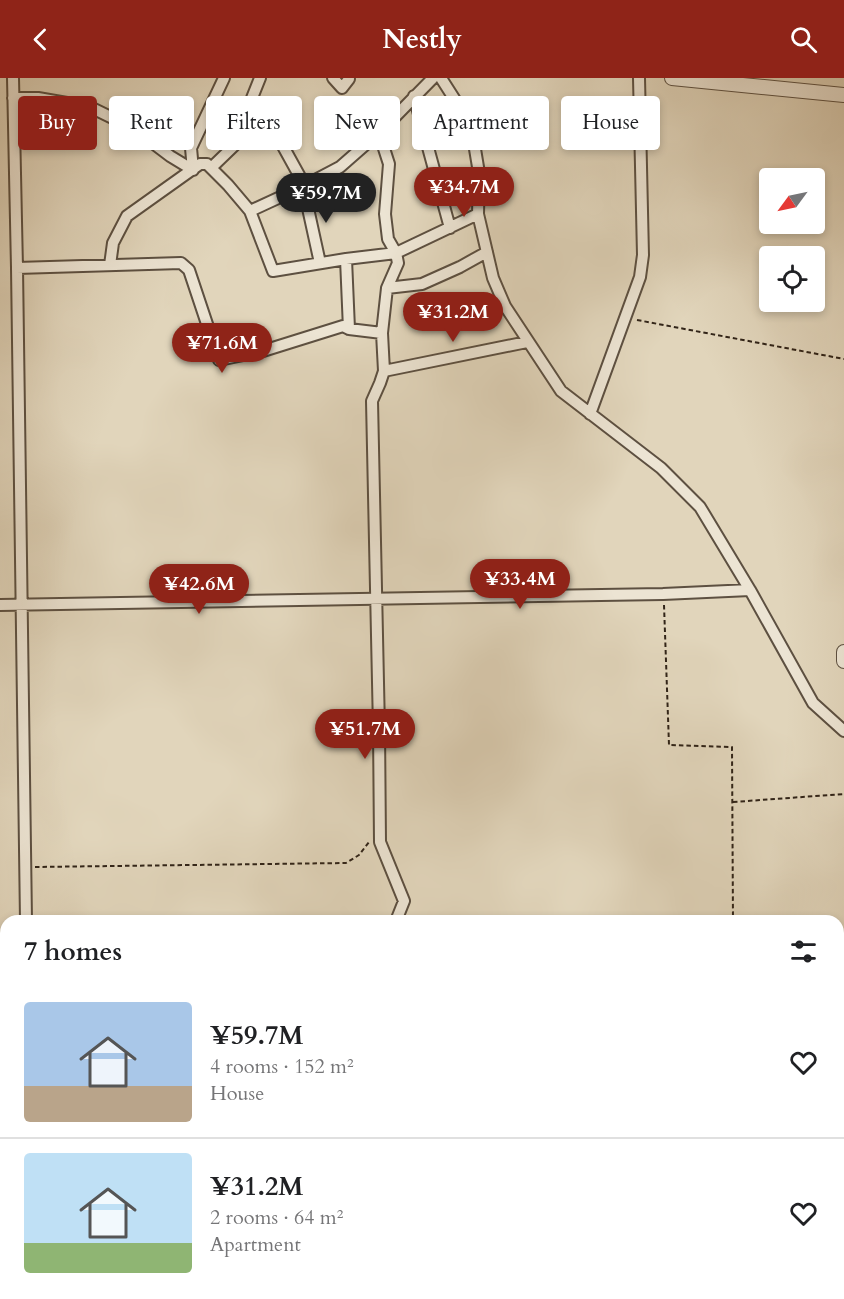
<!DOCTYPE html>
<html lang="en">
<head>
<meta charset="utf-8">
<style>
	body { margin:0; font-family:Cardo,serif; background:#f2f2f2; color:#202124; height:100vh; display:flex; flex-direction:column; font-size:22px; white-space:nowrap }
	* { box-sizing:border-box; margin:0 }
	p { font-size:20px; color:#757577 }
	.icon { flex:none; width:33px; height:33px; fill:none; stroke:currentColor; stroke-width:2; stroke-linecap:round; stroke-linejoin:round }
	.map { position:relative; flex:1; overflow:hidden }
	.side { position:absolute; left:0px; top:837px; width:844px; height:384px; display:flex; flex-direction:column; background:#fff; border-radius:18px 18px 0 0; box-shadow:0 3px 9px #0003 }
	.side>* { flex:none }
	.guide { position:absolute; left:18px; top:18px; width:808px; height:54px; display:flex; gap:12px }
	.needle { width:39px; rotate:237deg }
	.buttons { position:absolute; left:759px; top:90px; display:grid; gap:12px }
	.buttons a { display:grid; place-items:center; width:66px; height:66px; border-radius:6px; background:#fff; box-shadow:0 3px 9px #0003; font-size:30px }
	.price { position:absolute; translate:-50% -51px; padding:0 14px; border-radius:21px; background:#8f2418; color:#fff; font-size:20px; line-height:39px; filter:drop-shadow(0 2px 3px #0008) }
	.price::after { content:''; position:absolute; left:50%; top:36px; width:18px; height:14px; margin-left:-9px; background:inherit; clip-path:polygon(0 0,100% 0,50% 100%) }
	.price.on { background:#222; color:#fff }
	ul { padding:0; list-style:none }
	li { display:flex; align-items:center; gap:18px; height:150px; padding:0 24px }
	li+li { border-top:2px solid #e0e0e0 }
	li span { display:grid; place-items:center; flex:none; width:168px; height:120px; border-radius:6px; color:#555 }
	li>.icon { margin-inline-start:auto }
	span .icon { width:72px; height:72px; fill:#fffc; stroke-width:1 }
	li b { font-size:26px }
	h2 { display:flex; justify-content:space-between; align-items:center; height:72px; padding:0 24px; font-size:26px }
	.tag { padding:0 21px; border-radius:6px; background:#fff; box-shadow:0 3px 9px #0003; font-size:21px; line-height:54px }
	.tag.on { background:#8f2418; color:#fff }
	header { display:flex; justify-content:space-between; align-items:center; height:78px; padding:0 24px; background:#8f2418; color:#fff; font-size:27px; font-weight:800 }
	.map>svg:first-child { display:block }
</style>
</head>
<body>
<header><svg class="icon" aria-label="back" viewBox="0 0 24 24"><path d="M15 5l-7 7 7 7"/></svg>Nestly<svg class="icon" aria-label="search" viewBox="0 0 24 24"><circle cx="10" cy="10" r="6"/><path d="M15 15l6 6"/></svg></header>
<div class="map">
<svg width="844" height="1221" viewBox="0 0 844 1221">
	<rect width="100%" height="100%" fill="#e1d5bb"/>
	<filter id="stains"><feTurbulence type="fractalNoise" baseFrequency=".00333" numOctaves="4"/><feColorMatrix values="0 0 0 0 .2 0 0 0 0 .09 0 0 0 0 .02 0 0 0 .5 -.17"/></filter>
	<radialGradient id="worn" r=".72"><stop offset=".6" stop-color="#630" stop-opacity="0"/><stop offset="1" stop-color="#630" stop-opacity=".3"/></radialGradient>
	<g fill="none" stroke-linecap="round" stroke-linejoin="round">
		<defs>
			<path id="minor" d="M 13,0 L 17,190 L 26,843
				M 260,0 L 252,20 L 284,70 L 305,108 L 304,112 L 320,185
				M 333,0 L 342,10 L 349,1
				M 441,0 L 471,47 L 479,95 L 478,136 L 493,200 L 505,228 L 561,313 L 661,390 L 700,429 L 750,512 L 813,625 L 844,653
				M 414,18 L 450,150
				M 13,20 L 38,20 L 90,29 L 133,50 L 170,78 L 193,92
				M 211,90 L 240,62 L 267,43
				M 193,92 L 191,70 L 224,0
				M 250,133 L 302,109 L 340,89 L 381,53 L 433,0
				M 346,181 L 349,251
				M 110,187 L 113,165 L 127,138 L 200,86 L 207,86 L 228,107 L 250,133 L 273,193 L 346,181 L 396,175 L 388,161 L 385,136 L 389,86 L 379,55
				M 17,190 L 181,185 L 189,192 L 219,282 L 263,273 L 343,248 L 349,251 L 382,255 L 384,293 L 380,305 L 372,323 L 379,651 L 380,764 L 404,823 L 396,843
				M 387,210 L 422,206 L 460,189 L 487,174
				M 382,255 L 387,210 L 398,185 L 396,175 L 478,136
				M 384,293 L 527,264
				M 590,336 L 640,199 L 643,177 L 639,0
				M 0,527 L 663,516 L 750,512
				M 0,905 L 6,904
				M 0,989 L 6,989
				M 42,1215 L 43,1221
				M 385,1215 L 385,1221"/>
			<path id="tertiary" d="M 672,0 L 844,17
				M 844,574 L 844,583"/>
			<path id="secondary" d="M 0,1054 L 6,1055
				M 838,1088 L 844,1086"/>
		</defs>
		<use href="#minor" stroke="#5d5041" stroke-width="14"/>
		<use href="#tertiary" stroke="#5d5041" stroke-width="16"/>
		<use href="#secondary" stroke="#312418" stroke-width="18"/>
		<path stroke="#312418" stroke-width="2" stroke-dasharray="4.5 3" stroke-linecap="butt" d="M 637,242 L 844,281
			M 664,527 L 669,667 L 732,669 L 733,843
			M 733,724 L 844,716
			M 35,789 L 346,785 L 359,777 L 369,764
			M 739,1215 L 740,1221"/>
		<use href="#minor" stroke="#ece4d3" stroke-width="10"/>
		<use href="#tertiary" stroke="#ece4d3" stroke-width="14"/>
		<use href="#secondary" stroke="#ece4d3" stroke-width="15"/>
	</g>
	<rect width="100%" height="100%" filter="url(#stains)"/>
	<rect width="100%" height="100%" fill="url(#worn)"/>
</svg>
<div class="buttons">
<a><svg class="needle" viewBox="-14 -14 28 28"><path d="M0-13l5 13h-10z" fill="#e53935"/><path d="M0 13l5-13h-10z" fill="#757577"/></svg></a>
<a><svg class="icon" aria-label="locate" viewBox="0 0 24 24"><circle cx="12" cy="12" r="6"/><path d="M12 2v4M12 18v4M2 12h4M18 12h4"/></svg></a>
</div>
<b class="price" style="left:464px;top:140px">¥34.7M</b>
<b class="price on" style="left:326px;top:146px">¥59.7M</b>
<b class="price" style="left:453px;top:265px">¥31.2M</b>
<b class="price" style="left:222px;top:296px">¥71.6M</b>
<b class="price" style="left:520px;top:532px">¥33.4M</b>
<b class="price" style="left:199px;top:537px">¥42.6M</b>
<b class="price" style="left:365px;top:682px">¥51.7M</b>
<div class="guide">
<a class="tag on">Buy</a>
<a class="tag">Rent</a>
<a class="tag">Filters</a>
<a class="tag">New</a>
<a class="tag">Apartment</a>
<a class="tag">House</a>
</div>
<section class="side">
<h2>7 homes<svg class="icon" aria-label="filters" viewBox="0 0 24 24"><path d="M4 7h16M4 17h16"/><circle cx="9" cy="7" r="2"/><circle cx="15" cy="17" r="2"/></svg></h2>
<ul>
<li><span style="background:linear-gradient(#a9c7e8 70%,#b9a48a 0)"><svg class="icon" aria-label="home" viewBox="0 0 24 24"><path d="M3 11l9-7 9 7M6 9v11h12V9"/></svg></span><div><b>¥59.7M</b><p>4 rooms · 152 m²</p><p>House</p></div><svg class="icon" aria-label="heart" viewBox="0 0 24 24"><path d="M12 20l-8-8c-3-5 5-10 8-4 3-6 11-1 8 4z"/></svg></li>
<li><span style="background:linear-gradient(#bfe0f5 75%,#8fb573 0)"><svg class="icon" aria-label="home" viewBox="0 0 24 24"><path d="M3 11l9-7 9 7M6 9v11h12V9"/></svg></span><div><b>¥31.2M</b><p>2 rooms · 64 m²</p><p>Apartment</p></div><svg class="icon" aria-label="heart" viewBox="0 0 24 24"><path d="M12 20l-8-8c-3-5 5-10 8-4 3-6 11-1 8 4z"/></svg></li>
</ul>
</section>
</div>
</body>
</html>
